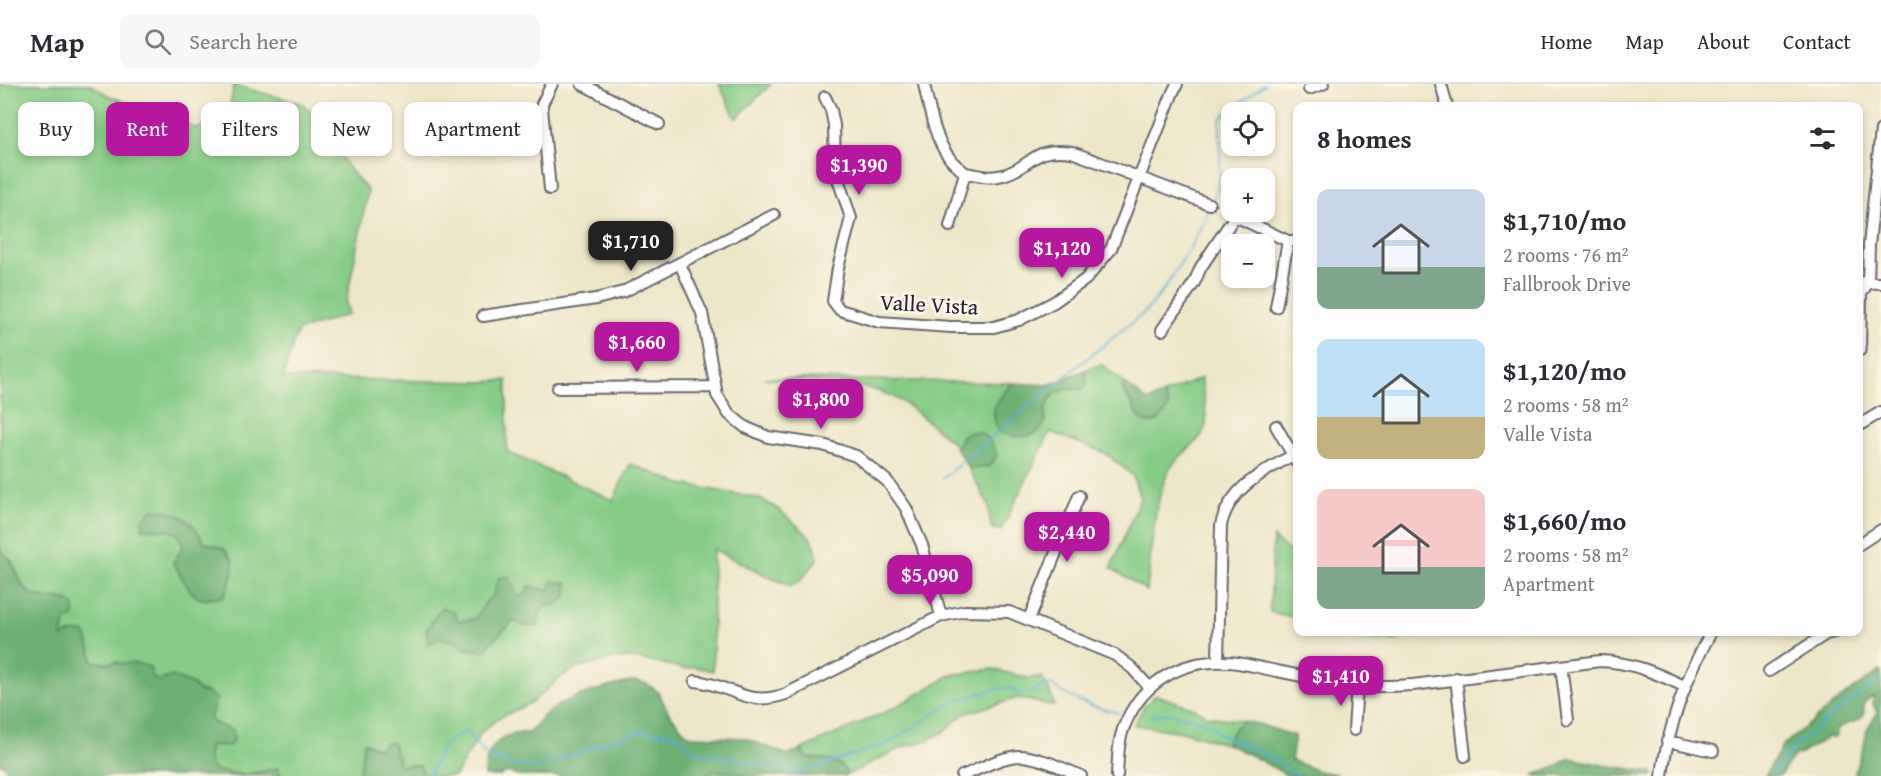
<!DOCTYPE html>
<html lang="en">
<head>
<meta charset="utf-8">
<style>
	body { margin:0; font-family:"Gentium Book Plus",serif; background:#f7f7f7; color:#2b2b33; height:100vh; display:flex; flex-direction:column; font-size:22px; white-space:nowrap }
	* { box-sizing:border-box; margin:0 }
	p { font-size:20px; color:#7c7c81 }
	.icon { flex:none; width:33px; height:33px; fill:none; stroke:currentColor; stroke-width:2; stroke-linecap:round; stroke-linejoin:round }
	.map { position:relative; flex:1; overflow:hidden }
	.sheet { position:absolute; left:1293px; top:18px; width:570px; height:534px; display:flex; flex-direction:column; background:#fff; border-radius:12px; box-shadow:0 3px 9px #0003 }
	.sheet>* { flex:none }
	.hud { position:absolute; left:18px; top:18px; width:570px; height:54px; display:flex; gap:12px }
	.buttons { position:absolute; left:1221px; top:18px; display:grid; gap:12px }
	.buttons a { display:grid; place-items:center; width:54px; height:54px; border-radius:12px; background:#fff; box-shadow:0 3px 9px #0003; font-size:30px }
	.price { position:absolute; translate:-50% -51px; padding:0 14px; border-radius:12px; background:#b5179e; color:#fff; font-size:20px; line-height:39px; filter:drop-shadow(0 2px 3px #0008) }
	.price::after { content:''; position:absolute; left:50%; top:36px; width:18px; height:14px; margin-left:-9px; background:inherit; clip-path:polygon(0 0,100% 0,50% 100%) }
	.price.on { background:#222; color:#fff }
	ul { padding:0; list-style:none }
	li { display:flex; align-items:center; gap:18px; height:150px; padding:0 24px }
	li span { display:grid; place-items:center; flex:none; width:168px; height:120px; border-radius:12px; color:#555 }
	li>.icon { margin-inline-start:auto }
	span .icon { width:72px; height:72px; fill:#fffc; stroke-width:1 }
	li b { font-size:26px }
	h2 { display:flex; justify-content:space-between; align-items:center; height:72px; padding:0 24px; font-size:26px }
	.chip { padding:0 21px; border-radius:12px; background:#fff; box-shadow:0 3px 9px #0003; font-size:21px; line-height:54px }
	.chip.on { background:#b5179e; color:#fff }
	header { display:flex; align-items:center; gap:36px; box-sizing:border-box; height:84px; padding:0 30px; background:#fff; border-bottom:2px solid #e1e1e2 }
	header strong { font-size:28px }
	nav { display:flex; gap:33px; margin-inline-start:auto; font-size:21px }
	.search { width:420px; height:54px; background:#f7f7f7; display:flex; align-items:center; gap:15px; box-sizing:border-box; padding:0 21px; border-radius:12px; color:#7c7c81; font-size:22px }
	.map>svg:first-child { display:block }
</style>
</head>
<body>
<header>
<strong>Map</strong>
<div class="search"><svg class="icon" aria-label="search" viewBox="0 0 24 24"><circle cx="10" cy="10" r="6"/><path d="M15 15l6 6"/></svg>Search here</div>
<nav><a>Home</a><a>Map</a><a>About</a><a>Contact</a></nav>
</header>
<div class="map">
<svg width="1881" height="692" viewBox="0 0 1881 692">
	<rect width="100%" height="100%" fill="#fcf5e5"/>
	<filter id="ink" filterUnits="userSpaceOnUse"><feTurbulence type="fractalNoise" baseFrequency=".0167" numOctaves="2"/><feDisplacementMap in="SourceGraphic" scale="12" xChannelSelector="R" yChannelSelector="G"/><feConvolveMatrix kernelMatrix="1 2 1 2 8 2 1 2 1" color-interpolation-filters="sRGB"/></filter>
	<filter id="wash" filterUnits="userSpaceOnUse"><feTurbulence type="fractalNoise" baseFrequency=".008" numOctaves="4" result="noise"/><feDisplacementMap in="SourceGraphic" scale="24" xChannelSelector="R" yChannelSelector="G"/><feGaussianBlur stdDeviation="1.35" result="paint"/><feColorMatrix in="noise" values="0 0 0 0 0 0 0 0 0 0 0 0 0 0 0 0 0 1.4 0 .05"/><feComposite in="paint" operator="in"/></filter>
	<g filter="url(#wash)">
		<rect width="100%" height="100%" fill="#ede7ca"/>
		<path fill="#86cc86" stroke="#547760" stroke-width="1.5" fill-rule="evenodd" d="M 0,0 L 90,0 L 109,12 L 175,37 L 196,44 L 227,36 L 234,1 L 303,20 L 329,48 L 346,81 L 368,107 L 346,218 L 349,230 L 298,247 L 291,266 L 283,294 L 481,298 L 507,296 L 507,368 L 613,416 L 630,380 L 681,400 L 758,414 L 777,424 L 808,451 L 815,461 L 818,475 L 801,496 L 792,502 L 771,494 L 713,465 L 713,587 L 695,583 L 686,585 L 633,574 L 613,575 L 574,585 L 563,592 L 532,618 L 497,635 L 481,649 L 455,692 L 425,692 L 420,682 L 412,681 L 400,682 L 380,665 L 362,668 L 363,680 L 357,692 L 280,692 L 279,684 L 243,691 L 214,686 C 208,678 207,671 211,661 L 229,662 L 233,646 C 205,638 210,636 209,609 L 199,607 L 193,601 L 165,594 L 159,598 L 116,577 L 104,580 L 93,577 L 87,552 L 61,553 L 69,517 C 52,514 31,516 22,500 C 18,493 16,485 12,478 C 8,473 3,470 0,464 ZM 193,441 L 204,458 L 224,465 L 187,501 L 181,488 L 173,479 L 183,463 L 178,450 L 167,445 ZM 512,499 L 517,513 L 525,510 L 529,502 L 548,507 L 555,521 L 543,523 L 540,530 L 514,536 L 492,557 L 485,567 L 463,564 L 455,557 L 439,554 L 459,537 L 475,535 L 492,514 Z
			M 719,0 L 771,0 L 736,35 Z
			M 1101,280 L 1122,297 L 1123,307 L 1131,319 L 1169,322 L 1164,310 L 1201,294 C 1203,308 1207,328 1206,341 C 1204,357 1176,371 1168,388 C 1153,420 1151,471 1147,507 L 1111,484 L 1140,415 L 1133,392 L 1105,369 L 1050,348 L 1001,446 L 991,444 L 988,420 L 969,385 L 990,382 L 963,351 L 956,364 L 951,357 C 935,345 921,330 904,319 C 871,296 805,297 764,294 L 1012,299 L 994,322 L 1044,339 L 1046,324 L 1054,310 L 1066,305 L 1082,305 L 1087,301 L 1085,286 Z
			M 1273,454 L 1297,473 L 1297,534 L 1270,528 Z
			M 1353,548 L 1401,548 L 1397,556 L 1356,555 Z
			M 992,585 L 1028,594 L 1042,593 L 1049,605 L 1054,622 L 1018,614 L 964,630 L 942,649 L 918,660 L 905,662 L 847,691 C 842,674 821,675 806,674 L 802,665 L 892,625 L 951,591 Z
			M 1156,611 L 1194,624 L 1207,632 L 1243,637 L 1234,645 L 1226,660 L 1189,649 L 1134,641 L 1144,622 Z
			M 715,687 L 732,688 L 750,692 L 704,692 Z"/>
		<path fill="#6cb073" stroke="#476957" stroke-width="1.5" d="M 1085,286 L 1087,301 L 1082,305 L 1066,305 L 1054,310 C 1051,315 1047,321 1045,327 C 1045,331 1045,334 1045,337 C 1039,357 1014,354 999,348 C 987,321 997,320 1012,299 L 1048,301 Z
			M 1122,297 L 1148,317 L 1164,310 L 1169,322 C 1164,334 1150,347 1139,333 C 1136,329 1134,324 1132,320 C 1127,311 1123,307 1122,297 Z
			M 969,348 L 980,348 L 991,358 L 997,371 L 990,382 L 969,385 L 956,364 L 963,351 Z
			M 152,425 L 169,427 L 183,433 L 193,441 L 204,458 L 224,465 L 233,476 L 232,493 L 224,513 C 218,513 210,516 204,515 C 189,514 182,490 173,479 L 183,463 L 178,450 C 164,443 157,447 143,445 L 143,435 Z
			M 0,464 C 3,470 8,473 12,479 C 19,491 21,508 37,512 C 50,516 63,512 74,521 L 74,532 L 65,538 L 62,553 L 72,549 L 84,548 L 87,552 L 93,577 C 113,583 128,574 150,583 L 152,593 L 159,597 L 172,592 L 193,601 L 199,607 L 209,609 L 216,614 L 210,635 L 214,640 L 233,646 L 234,655 L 229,662 L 210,661 C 207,671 208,678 214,686 L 243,691 L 279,684 L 280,692 L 10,692 L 4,681 L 0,680 Z
			M 509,492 L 517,513 L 525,510 L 529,502 L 548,507 L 552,497 L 567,499 L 567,513 L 555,521 L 543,523 L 540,530 L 539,542 L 524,542 L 514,537 L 492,557 L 485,567 L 463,564 L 455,557 L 439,554 L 428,561 L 426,546 L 442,523 L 454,528 L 459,537 L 475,535 L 487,516 L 492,514 L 499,494 Z
			M 1881,587 L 1881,692 L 1856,691 L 1855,686 L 1865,658 L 1867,645 L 1877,629 L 1873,620 L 1874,612 C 1855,620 1870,627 1860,635 C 1853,640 1844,639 1837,645 L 1837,652 L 1834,654 L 1828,653 L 1799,671 L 1797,669 L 1779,692 L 1765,692 L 1782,662 L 1850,607 Z
			M 634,597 L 647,600 L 658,608 L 669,629 L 685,648 L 691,652 L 745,654 L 788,671 L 802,665 L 806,674 C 821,675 842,674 847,691 L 844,692 L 750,692 L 732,688 L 715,687 L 704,692 L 669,692 L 647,687 L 642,692 L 517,692 L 509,688 L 502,690 L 501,692 L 485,692 C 484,666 501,646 528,649 C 536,643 540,634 548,628 C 573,609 605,604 634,597 Z
			M 1243,637 L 1258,640 L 1295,652 L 1291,676 L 1318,687 L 1337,690 L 1339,692 L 1287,692 C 1283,688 1234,662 1226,660 L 1234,645 Z
			M 364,658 L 379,665 L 385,659 L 393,658 L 400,682 L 412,681 L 420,682 L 425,692 L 357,692 C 363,679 361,672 364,658 Z
			M 1570,674 L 1608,682 L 1653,688 L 1653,692 L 1532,692 L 1556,682 Z"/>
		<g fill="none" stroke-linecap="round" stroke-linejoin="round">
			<path stroke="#58acd4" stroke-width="2" d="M 1212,119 L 1220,95 L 1220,38 L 1222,33 L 1265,0
				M 943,394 L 1032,319 L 1146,227 L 1165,204 L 1191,162 L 1210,124
				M 1151,632 L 1170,629 L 1199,636 L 1213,642 L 1219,650 L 1267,671 L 1298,692
				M 424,692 L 429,691 L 443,661 L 465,647 L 485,670 L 512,681 L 536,684 L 638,647 L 674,650 L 696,668 L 802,688
				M 794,692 L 802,688 L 889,659 L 954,617 L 997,605 L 1011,604 L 1019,610 L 1034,607 L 1041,603 L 1050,600 C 1069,615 1095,624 1119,629
				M 1770,692 L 1796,661 L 1854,614 L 1881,595
				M 1880,692 L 1881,688"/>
		</g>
	</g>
	<g filter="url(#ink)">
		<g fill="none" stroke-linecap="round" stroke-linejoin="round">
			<defs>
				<path id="minor" d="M 582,0 L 659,40
					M 924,0 C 929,24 935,57 951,76 C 955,81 961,85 965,89
					M 1441,0 L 1447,22
					M 1309,5 L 1323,0
					M 825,13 L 831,26 L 834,41 L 835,86 L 851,134 L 838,184 L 833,217 L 840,226 L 879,238 L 951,243 L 994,243 L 1019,236 L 1054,218 L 1086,195 L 1111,165 L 1173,8 L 1177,0
					M 550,105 L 542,25 L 542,20 L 552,0
					M 950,142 L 965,89 C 978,91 990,95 1003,91 C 1033,83 1031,62 1072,68 L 1209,120
					M 680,180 L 702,229 L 717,311 L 729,330 L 745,343 L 768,353 L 823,361 L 856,372 L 887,397 L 906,424 L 922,461 L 941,532
					M 1858,198 L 1881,199
					M 1276,223 L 1288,157
					M 483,232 L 596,215 L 623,208 L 774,131
					M 1162,246 L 1194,199 L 1201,183 L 1235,132 L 1288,157 L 1298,157
					M 1860,266 L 1861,209 L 1868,199 L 1869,161 L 1881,46
					M 558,304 L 715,303
					M 1276,342 L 1298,380
					M 1858,342 L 1881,328
					M 1858,461 L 1881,446
					M 1029,535 L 1079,412
					M 1218,578 L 1221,441 C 1230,403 1262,389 1293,371
					M 1561,582 L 1568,636
					M 1769,587 L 1826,550 L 1834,548
					M 1456,594 L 1465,672
					M 695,597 C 733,601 745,624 786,610 L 941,532 L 965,527 L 1009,528 L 1115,571 L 1132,584 L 1149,603
					M 1354,646 L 1357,601
					M 1667,657 L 1713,667
					M 962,692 C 980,685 1000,673 1019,672 C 1038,672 1064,685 1081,692
					M 1117,692 C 1118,674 1118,654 1126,638 C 1144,597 1182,576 1226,578 C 1239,578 1253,582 1267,585 C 1296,591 1327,598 1357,601 C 1376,603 1394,602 1413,601 L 1600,577 C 1631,578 1656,589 1684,602
					M 1662,692 C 1668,640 1686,594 1711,548"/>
			</defs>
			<use href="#minor" stroke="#69676d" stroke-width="14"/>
			<use href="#minor" stroke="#fff" stroke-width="10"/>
		</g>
	</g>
	<g text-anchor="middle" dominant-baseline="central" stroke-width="6" stroke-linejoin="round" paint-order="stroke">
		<g font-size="22" fill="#22223b" stroke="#fcf5e5">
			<text transform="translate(929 220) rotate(3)">Valle Vista</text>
		</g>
	</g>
</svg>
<div class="buttons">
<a><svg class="icon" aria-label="locate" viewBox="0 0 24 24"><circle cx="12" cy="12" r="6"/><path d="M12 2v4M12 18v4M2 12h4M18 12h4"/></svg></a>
<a>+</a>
<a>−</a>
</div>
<b class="price" style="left:859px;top:112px">$1,390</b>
<b class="price on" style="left:631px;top:188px">$1,710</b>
<b class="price" style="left:1062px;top:195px">$1,120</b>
<b class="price" style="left:637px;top:289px">$1,660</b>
<b class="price" style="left:821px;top:346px">$1,800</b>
<b class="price" style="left:1067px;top:479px">$2,440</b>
<b class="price" style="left:930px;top:522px">$5,090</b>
<b class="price" style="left:1341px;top:623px">$1,410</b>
<div class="hud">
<a class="chip">Buy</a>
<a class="chip on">Rent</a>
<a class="chip">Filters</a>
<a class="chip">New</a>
<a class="chip">Apartment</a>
</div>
<section class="sheet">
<h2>8 homes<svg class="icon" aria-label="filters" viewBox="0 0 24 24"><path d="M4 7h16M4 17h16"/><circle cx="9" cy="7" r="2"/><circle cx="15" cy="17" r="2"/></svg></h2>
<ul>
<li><span style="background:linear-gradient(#c9d6e8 65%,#7fa58c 0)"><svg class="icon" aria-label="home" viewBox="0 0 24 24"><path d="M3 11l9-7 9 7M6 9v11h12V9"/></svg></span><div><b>$1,710/mo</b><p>2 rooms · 76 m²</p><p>Fallbrook Drive</p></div></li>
<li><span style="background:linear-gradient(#bfe0f5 65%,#c2b280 0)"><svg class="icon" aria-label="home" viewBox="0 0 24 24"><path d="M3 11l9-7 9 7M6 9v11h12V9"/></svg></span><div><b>$1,120/mo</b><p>2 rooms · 58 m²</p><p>Valle Vista</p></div></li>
<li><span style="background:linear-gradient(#f6c9c9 65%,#7fa58c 0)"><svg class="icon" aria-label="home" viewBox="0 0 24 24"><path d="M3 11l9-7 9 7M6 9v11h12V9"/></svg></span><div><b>$1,660/mo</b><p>2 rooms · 58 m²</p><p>Apartment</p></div></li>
</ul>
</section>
</div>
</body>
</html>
